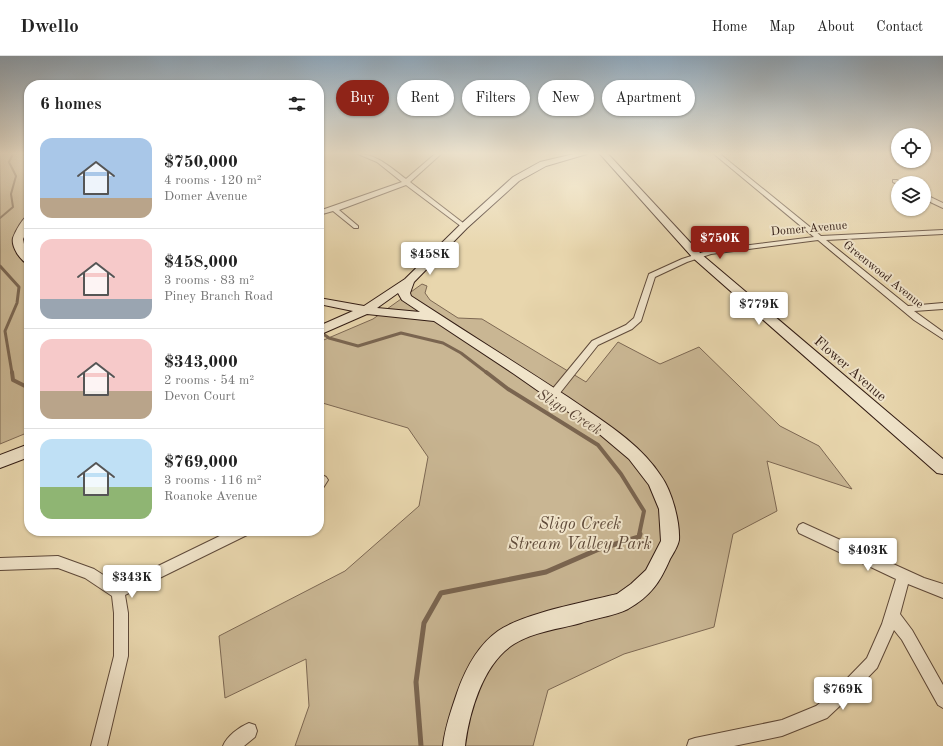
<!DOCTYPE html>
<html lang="en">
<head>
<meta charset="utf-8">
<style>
	body { margin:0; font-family:"Old Standard TT",serif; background:#f2f2f2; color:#222; height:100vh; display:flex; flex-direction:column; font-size:15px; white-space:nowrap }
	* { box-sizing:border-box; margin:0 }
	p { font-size:13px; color:#767676 }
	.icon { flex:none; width:22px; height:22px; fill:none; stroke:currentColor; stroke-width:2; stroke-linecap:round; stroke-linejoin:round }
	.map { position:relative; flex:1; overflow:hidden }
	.details { position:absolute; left:24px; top:24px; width:300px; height:456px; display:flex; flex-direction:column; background:#fff; border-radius:16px; box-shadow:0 1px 3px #0004 }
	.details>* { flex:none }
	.hud { position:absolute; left:336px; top:24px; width:380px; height:36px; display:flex; gap:8px }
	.controls { position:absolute; left:891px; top:72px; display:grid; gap:8px }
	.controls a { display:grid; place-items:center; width:40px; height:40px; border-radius:50%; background:#fff; box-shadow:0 1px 3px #0004; font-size:20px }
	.price { position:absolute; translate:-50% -34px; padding:0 9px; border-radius:4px; background:#fff; color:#222; font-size:13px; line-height:26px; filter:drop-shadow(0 1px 2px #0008) }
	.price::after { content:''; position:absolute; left:50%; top:24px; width:12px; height:9px; margin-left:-6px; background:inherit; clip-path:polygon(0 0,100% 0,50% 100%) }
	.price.active { background:#8f2418; color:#fff }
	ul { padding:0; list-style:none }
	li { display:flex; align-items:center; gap:12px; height:100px; padding:0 16px }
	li+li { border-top:1px solid #e0e0e0 }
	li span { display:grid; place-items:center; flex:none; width:112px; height:80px; border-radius:12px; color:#555 }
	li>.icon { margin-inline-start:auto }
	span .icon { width:48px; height:48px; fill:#fffc; stroke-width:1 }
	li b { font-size:17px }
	h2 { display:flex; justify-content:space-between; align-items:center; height:48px; padding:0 16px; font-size:17px }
	.tag { padding:0 14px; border-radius:18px; background:#fff; box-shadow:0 1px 3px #0004; font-size:14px; line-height:36px }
	.tag.active { background:#8f2418; color:#fff }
	header { display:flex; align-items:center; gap:24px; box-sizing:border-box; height:56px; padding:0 20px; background:#fff; border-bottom:1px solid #e0e0e0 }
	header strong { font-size:19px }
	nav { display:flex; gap:22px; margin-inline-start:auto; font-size:14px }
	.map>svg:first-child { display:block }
</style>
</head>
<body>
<header>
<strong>Dwello</strong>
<nav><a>Home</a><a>Map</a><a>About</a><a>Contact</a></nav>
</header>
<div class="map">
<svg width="943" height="690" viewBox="0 0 943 690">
	<rect width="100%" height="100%" fill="#e8d6ad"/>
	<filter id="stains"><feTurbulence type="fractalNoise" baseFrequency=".005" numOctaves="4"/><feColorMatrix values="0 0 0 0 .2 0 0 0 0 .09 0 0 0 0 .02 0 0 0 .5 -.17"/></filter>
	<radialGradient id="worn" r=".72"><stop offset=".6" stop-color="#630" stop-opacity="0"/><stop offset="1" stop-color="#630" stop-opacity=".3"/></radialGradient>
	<path fill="#c9b693" stroke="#7d6853" d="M 0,98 L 29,98 L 29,168 L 25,177 L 25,189 L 16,197 L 29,212 L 29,376 L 0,388 Z
		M 422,228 L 427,230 L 425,237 L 430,244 L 458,262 L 482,263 L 586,326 L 618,286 L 660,308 L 699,291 L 780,370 L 819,390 L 852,433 L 767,405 L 777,455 L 733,478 L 714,571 L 624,598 L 548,634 L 533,690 L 295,690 L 309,650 L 306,603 L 225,642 L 219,580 L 345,515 L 419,450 L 428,401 L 408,372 L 319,346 L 319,286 L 373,263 Z"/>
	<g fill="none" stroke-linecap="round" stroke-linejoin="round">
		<path stroke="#7a6550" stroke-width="2" d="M 0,162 L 13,151 L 11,138 L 16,120 L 9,106 L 13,98"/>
		<path stroke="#7a6550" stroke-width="3" d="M 0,210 L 19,231 L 17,247 L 5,275 L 12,317
			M 319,275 L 329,282 L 358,290 L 401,277 L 443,287 L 461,297 L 487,317"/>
		<path stroke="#7a6550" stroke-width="4" d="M 12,316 L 13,324 L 29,332
			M 486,316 L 508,333 L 598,389 L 621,418 L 644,455 L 639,479"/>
		<path stroke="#7a6550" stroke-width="5" d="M 421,690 L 416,626 L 424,567 L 441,537 L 546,516 L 599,493 L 639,481 L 640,478"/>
		<defs>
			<path id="street" d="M 358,98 C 377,98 391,112 406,123 L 435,98 L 441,98 L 410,126 L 467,170 L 462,171 L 406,129 L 339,154 L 358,170 L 358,172 L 354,172 L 333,155 L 319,159 L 319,155 L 402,126 L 377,106 Z
				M 714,98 L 720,98 L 821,180 L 943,174 L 943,178 L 826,184 L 908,250 L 943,247 L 943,253 L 914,255 L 943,276 L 943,283 L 914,264 L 818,184 L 711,198 L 687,206 L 655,221 L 641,265 L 632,273 L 598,289 L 556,342 L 550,342 L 548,339 L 550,336 L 592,285 L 626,269 L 634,262 L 649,218 L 682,203 L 710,194 L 814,181 Z
				M 893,124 L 897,124 L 902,127 L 897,128 L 893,126 Z
				M 924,138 L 943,147 L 943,152 L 924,143 Z
				M 322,419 L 326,421 L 328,424 L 323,432 L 319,434 L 319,420 Z
				M 803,467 L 924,522 L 943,528 L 943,542 L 908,528 L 900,558 L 912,574 L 943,629 L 943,652 L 938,649 L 902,584 L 894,574 L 877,612 L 843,647 L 827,662 L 782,680 L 734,690 L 687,690 L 689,684 L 695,682 L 782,664 L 816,650 L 833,637 L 867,602 L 882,568 L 896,523 L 799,477 L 797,473 L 799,469 Z
				M 230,475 L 249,475 L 247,479 L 125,539 L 128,557 L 128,600 L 107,690 L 91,690 L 114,600 L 114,557 L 112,540 L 85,522 L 58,512 L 0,514 L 0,502 L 58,500 L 94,513 L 119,529 Z
				M 249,667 L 255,669 L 257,675 L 255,681 L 244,690 L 223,690 C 227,680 239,671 249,667 Z"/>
			<path id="secondary" d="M 574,98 L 587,98 L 546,110 L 519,125 L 467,172 L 414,226 L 410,237 L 411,240 C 463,274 516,307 568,341 C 601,364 639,386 661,420 C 672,435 680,466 679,484 C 678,490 673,498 670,503 C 660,526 651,540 628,553 C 614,560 596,562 581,567 C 559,573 533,576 514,588 C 483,607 469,657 465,690 L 443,690 C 445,671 451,655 457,637 C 465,614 477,590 498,575 C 524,557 585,546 617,538 L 631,528 L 646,514 L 661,485 L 659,453 L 649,429 L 629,403 L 597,376 L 514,318 L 434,265 L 367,258 L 319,279 L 319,270 L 353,255 L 319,248 L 319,242 L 364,250 L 405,223 L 461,168 L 513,121 L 540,106 ZM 398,237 L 402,244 L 420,256 L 377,252 Z
				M 600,98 L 608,98 L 701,198 L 943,403 L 943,418 L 937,417 L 693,202 Z
				M 29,159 L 29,171 L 23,183 L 25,193 L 29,198 L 29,208 C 21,206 11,191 13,182 C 15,176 23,161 29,159 Z
				M 29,388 L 29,401 L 0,412 L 0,399 Z"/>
		</defs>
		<use href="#street" stroke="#5f4a3a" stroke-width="2"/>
		<use href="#secondary" stroke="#311b13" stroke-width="2"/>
		<use href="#street" fill="#f0e4ca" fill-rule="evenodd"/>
		<use href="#secondary" fill="#f0e4ca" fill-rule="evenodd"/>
	</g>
	<linearGradient id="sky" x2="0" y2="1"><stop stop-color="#8fa8bc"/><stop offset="0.5" stop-color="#f5edda"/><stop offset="1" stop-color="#f5edda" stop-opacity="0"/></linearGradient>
	<rect width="943" height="195" fill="url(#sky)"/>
	<g text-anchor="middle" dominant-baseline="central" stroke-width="4" stroke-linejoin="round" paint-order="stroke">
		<g font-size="12" fill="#311b13" stroke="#f0e4ca">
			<text transform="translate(809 173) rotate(-5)">Domer Avenue</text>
			<text transform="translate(883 219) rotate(39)">Greenwood Avenue</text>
		</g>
		<g font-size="14" fill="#311b13" stroke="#f0e4ca">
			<text transform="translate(850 313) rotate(41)">Flower Avenue</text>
		</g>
		<g font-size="15" font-style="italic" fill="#5b4637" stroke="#f0e4ca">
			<text transform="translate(569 357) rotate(32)">Sligo Creek</text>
		</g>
		<g font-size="17" font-style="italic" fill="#5f4a39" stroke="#f0e4ca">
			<text x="580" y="468">Sligo Creek<tspan x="580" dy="20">Stream Valley Park</tspan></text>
		</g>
	</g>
	<rect width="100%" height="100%" filter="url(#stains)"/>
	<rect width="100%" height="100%" fill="url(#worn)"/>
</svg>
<div class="controls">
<a><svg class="icon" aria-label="locate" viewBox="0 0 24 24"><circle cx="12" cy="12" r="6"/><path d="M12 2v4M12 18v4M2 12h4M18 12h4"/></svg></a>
<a><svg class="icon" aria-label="layers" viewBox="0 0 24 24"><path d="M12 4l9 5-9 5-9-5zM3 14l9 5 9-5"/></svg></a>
</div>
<b class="price active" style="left:720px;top:204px">$750K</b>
<b class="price" style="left:430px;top:220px">$458K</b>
<b class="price" style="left:759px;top:270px">$779K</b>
<b class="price" style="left:868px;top:516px">$403K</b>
<b class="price" style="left:132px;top:543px">$343K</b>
<b class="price" style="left:843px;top:655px">$769K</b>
<div class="hud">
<a class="tag active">Buy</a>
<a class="tag">Rent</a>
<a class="tag">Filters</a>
<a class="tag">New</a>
<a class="tag">Apartment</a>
</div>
<section class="details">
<h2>6 homes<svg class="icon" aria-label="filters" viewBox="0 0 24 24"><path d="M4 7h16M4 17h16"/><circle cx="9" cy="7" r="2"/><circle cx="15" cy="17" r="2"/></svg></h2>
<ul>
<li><span style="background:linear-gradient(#a9c7e8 75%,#b9a48a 0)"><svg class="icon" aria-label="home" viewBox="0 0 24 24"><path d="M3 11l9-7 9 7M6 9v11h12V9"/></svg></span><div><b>$750,000</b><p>4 rooms · 120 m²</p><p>Domer Avenue</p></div></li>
<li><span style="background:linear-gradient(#f6c9c9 75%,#9aa5b1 0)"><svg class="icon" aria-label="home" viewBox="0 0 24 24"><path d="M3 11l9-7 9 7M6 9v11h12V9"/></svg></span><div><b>$458,000</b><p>3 rooms · 83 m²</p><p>Piney Branch Road</p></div></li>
<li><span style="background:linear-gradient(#f6c9c9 65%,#b9a48a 0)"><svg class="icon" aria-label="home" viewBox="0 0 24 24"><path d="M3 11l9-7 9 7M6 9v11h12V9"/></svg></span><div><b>$343,000</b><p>2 rooms · 54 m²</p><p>Devon Court</p></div></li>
<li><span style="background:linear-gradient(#bfe0f5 60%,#8fb573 0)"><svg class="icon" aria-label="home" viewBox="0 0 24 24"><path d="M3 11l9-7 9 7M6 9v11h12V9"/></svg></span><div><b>$769,000</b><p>3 rooms · 116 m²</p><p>Roanoke Avenue</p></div></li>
</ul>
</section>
</div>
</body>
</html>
